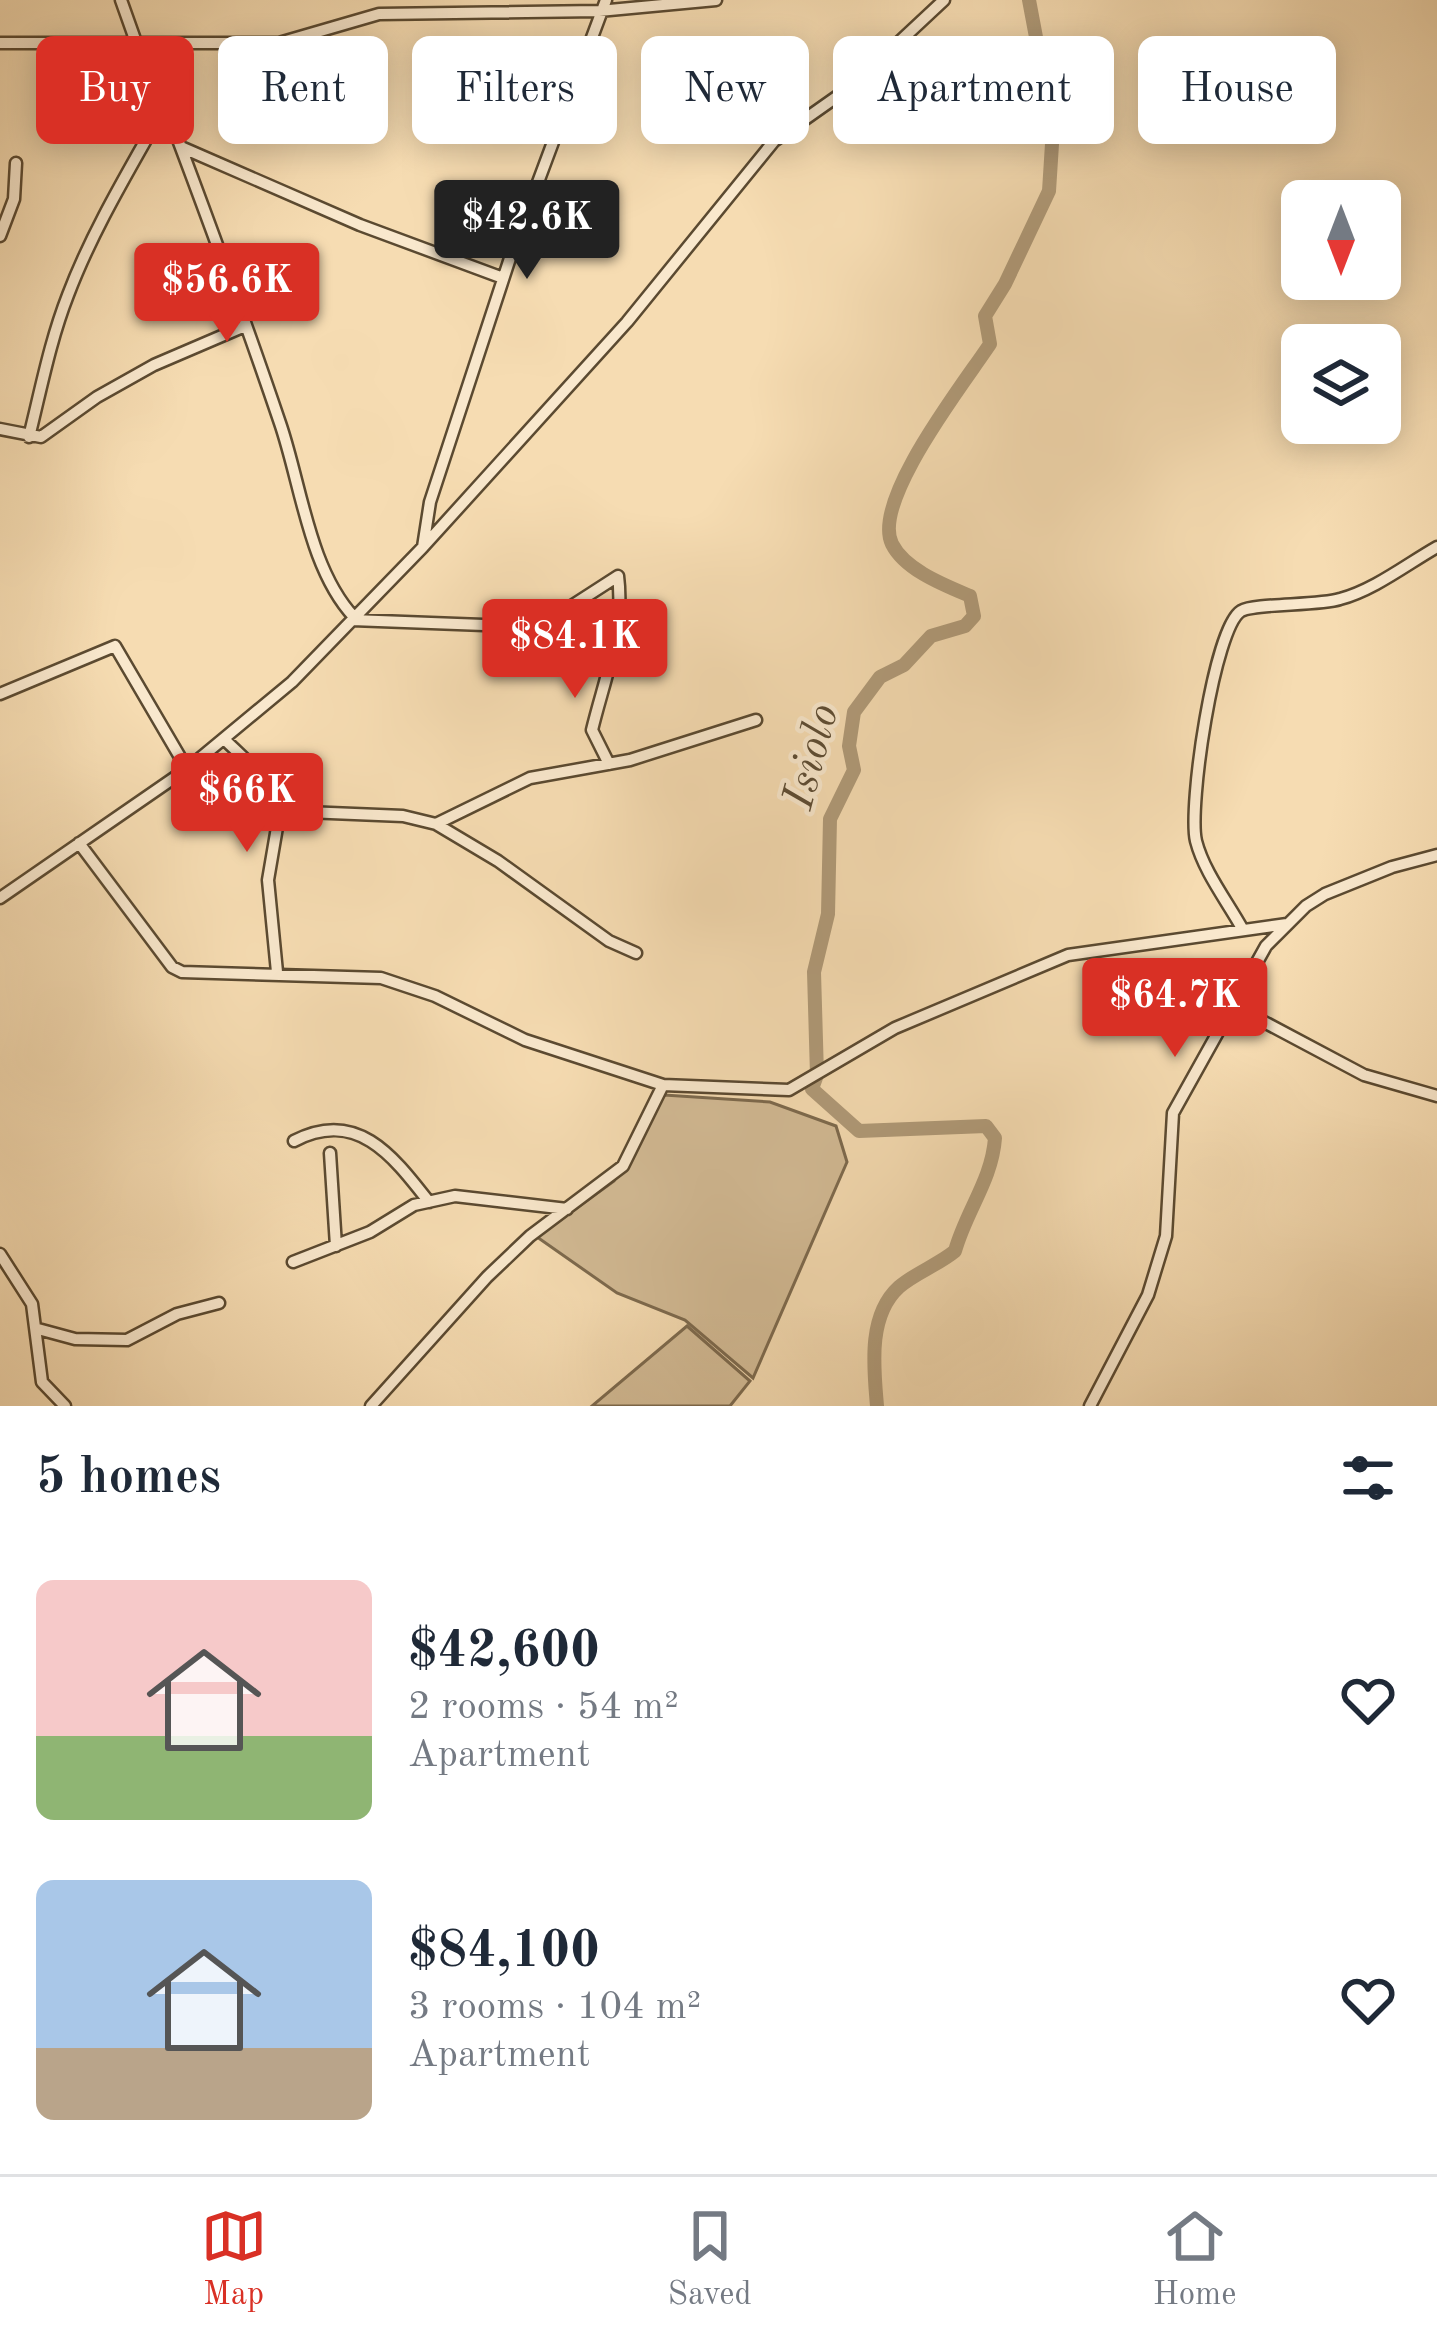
<!DOCTYPE html>
<html lang="en">
<head>
<meta charset="utf-8">
<style>
	body { margin:0; font-family:"Old Standard TT",serif; background:#f6f6f7; color:#1f2937; height:100vh; display:flex; flex-direction:column; font-size:45px; white-space:nowrap }
	* { box-sizing:border-box; margin:0 }
	p { font-size:39px; color:#747a83 }
	.icon { flex:none; width:66px; height:66px; fill:none; stroke:currentColor; stroke-width:2; stroke-linecap:round; stroke-linejoin:round }
	.map { position:relative; height:1406px; overflow:hidden }
	.sheet { display:flex; flex-direction:column; background:#fff; flex:1 }
	.sheet>* { flex:none }
	.top-card { position:absolute; left:36px; top:36px; width:1365px; height:108px; display:flex; gap:24px }
	.needle { width:78px; rotate:180deg }
	.tools { position:absolute; left:1281px; top:180px; display:grid; gap:24px }
	.tools a { display:grid; place-items:center; width:120px; height:120px; border-radius:18px; background:#fff; box-shadow:0 6px 30px #0003; font-size:60px }
	.price { position:absolute; translate:-50% -102px; padding:0 27px; border-radius:12px; background:#d93025; color:#fff; font-size:39px; line-height:78px; filter:drop-shadow(0 3px 6px #0008) }
	.price::after { content:''; position:absolute; left:50%; top:72px; width:36px; height:27px; margin-left:-18px; background:inherit; clip-path:polygon(0 0,100% 0,50% 100%) }
	.price.selected { background:#222; color:#fff }
	ul { padding:0; list-style:none }
	li { display:flex; align-items:center; gap:36px; height:300px; padding:0 36px }
	li span { display:grid; place-items:center; flex:none; width:336px; height:240px; border-radius:18px; color:#555 }
	li>.icon { margin-inline-start:auto }
	span .icon { width:144px; height:144px; fill:#fffc; stroke-width:1 }
	li b { font-size:51px }
	h2 { display:flex; justify-content:space-between; align-items:center; height:144px; padding:0 36px; font-size:51px }
	.chip { padding:0 42px; border-radius:18px; background:#fff; box-shadow:0 6px 30px #0003; font-size:42px; line-height:108px }
	.chip.selected { background:#d93025; color:#fff }
	.dock { display:flex; justify-content:space-around; align-items:center; height:168px; border-top:3px solid #e0e1e3; background:#fff; font-size:33px; color:#747a83 }
	.dock a { display:grid; justify-items:center; gap:6px }
	.dock .selected { color:#d93025 }
	.map>svg:first-child { display:block }
</style>
</head>
<body>
<div class="map">
<svg width="1437" height="1406" viewBox="0 0 1437 1406">
	<rect width="100%" height="100%" fill="#f6dcb2"/>
	<filter id="stains"><feTurbulence type="fractalNoise" baseFrequency=".00167" numOctaves="4"/><feColorMatrix values="0 0 0 0 .2 0 0 0 0 .09 0 0 0 0 .02 0 0 0 .5 -.17"/></filter>
	<radialGradient id="worn" r=".72"><stop offset=".6" stop-color="#630" stop-opacity="0"/><stop offset="1" stop-color="#630" stop-opacity=".3"/></radialGradient>
	<path fill="#d3bb95" stroke="#7d6a4e" stroke-width="3" d="M 664,1095 L 770,1102 L 836,1126 L 847,1162 L 753,1378 L 685,1320 L 617,1293 L 537,1237 L 614,1181 Z
		M 687,1326 L 750,1381 L 730,1406 L 592,1406 Z"/>
	<g fill="none" stroke-linecap="round" stroke-linejoin="round">
		<path stroke="#b09a78" stroke-width="14" d="M 877,1406 C 874,1369 867,1316 899,1287 C 915,1273 938,1265 955,1251 C 966,1211 992,1180 995,1138 L 986,1126 L 859,1131 L 812,1089 L 817,1075 L 814,972 L 828,914 L 830,819 L 854,770 L 849,746 L 854,712 L 880,677 L 904,665 L 931,636 L 965,626 L 974,616 L 970,596 C 944,585 905,570 892,544 C 871,501 965,382 990,344 L 985,316 L 1005,284 L 1049,191 L 1055,97 L 1039,53 L 1029,0"/>
		<defs>
			<path id="minor" d="M 121,0 L 137,45
				M 0,43 L 279,43 L 379,14 L 599,11 L 716,0
				M 142,45 C 190,170 237,296 280,423 C 301,484 309,569 354,617
				M 181,147 L 360,225 L 503,278
				M 0,236 L 14,199 L 16,163
				M 0,429 L 41,437 L 97,397 L 154,365 L 245,326
				M 29,437 C 41,389 50,341 68,295 C 93,229 131,167 165,106
				M 423,547 L 430,502 L 512,252 L 606,0
				M 352,620 L 539,627 L 618,576 C 625,630 604,680 592,730 L 609,764
				M 0,694 L 115,646 L 187,769
				M 225,740 L 267,780 L 281,804 L 268,880 L 277,972
				M 282,811 L 403,816 L 436,824 L 498,861 L 609,941 L 636,953
				M 436,824 L 530,778 L 630,760 L 756,720
				M 79,843 L 172,967 L 182,972 L 381,978 L 435,996 L 525,1040 L 663,1085 L 789,1090 L 895,1028 L 1068,955 L 1287,924
				M 0,898 L 187,769 L 292,682 L 423,547 L 627,322 L 774,141 L 852,86 L 944,0
				M 1243,930 C 1227,901 1204,872 1196,841 C 1188,807 1214,628 1241,611 C 1255,603 1318,606 1340,599 C 1374,590 1407,564 1437,547
				M 1234,1006 L 1364,1075 L 1437,1096
				M 294,1141 C 357,1108 393,1156 429,1202
				M 330,1153 L 336,1246
				M 0,1254 L 32,1304 L 42,1382 L 65,1406
				M 293,1262 L 370,1232 L 414,1205 L 455,1196 L 567,1209
				M 38,1329 L 75,1339 L 127,1340 L 177,1314 L 219,1303
				M 371,1406 L 487,1277 L 530,1236 L 623,1166 L 663,1085
				M 1090,1406 L 1148,1295 L 1166,1236 L 1173,1113 L 1266,946 L 1306,906 L 1325,894 L 1392,867 L 1437,855"/>
		</defs>
		<use href="#minor" stroke="#5b4a31" stroke-width="15"/>
		<use href="#minor" stroke="#f9e8cd" stroke-width="10"/>
	</g>
	<g text-anchor="middle" dominant-baseline="central" stroke-width="9" stroke-linejoin="round" paint-order="stroke">
		<g font-size="45" font-style="italic" fill="#5e4d34" stroke="#f9e8cd">
			<text transform="translate(813 757) rotate(-75)">Isiolo</text>
		</g>
	</g>
	<rect width="100%" height="100%" filter="url(#stains)"/>
	<rect width="100%" height="100%" fill="url(#worn)"/>
</svg>
<div class="tools">
<a><svg class="needle" viewBox="-14 -14 28 28"><path d="M0-13l5 13h-10z" fill="#e53935"/><path d="M0 13l5-13h-10z" fill="#747a83"/></svg></a>
<a><svg class="icon" aria-label="layers" viewBox="0 0 24 24"><path d="M12 4l9 5-9 5-9-5zM3 14l9 5 9-5"/></svg></a>
</div>
<b class="price selected" style="left:527px;top:282px">$42.6K</b>
<b class="price" style="left:227px;top:345px">$56.6K</b>
<b class="price" style="left:575px;top:701px">$84.1K</b>
<b class="price" style="left:247px;top:855px">$66K</b>
<b class="price" style="left:1175px;top:1060px">$64.7K</b>
<div class="top-card">
<a class="chip selected">Buy</a>
<a class="chip">Rent</a>
<a class="chip">Filters</a>
<a class="chip">New</a>
<a class="chip">Apartment</a>
<a class="chip">House</a>
</div>
</div>
<section class="sheet">
<h2>5 homes<svg class="icon" aria-label="filters" viewBox="0 0 24 24"><path d="M4 7h16M4 17h16"/><circle cx="9" cy="7" r="2"/><circle cx="15" cy="17" r="2"/></svg></h2>
<ul>
<li><span style="background:linear-gradient(#f6c9c9 65%,#8fb573 0)"><svg class="icon" aria-label="home" viewBox="0 0 24 24"><path d="M3 11l9-7 9 7M6 9v11h12V9"/></svg></span><div><b>$42,600</b><p>2 rooms · 54 m²</p><p>Apartment</p></div><svg class="icon" aria-label="heart" viewBox="0 0 24 24"><path d="M12 20l-8-8c-3-5 5-10 8-4 3-6 11-1 8 4z"/></svg></li>
<li><span style="background:linear-gradient(#a9c7e8 70%,#b9a48a 0)"><svg class="icon" aria-label="home" viewBox="0 0 24 24"><path d="M3 11l9-7 9 7M6 9v11h12V9"/></svg></span><div><b>$84,100</b><p>3 rooms · 104 m²</p><p>Apartment</p></div><svg class="icon" aria-label="heart" viewBox="0 0 24 24"><path d="M12 20l-8-8c-3-5 5-10 8-4 3-6 11-1 8 4z"/></svg></li>
</ul>
</section>
<nav class="dock">
<a class="selected"><svg class="icon" aria-label="map" viewBox="0 0 24 24"><path d="M3 6l6-2 6 2 6-2v14l-6 2-6-2-6 2zM9 4v14M15 6v14"/></svg>Map</a>
<a><svg class="icon" aria-label="saved" viewBox="0 0 24 24"><path d="M7 4h10v16l-5-4-5 4z"/></svg>Saved</a>
<a><svg class="icon" aria-label="home" viewBox="0 0 24 24"><path d="M3 11l9-7 9 7M6 9v11h12V9"/></svg>Home</a>
</nav>
</body>
</html>
